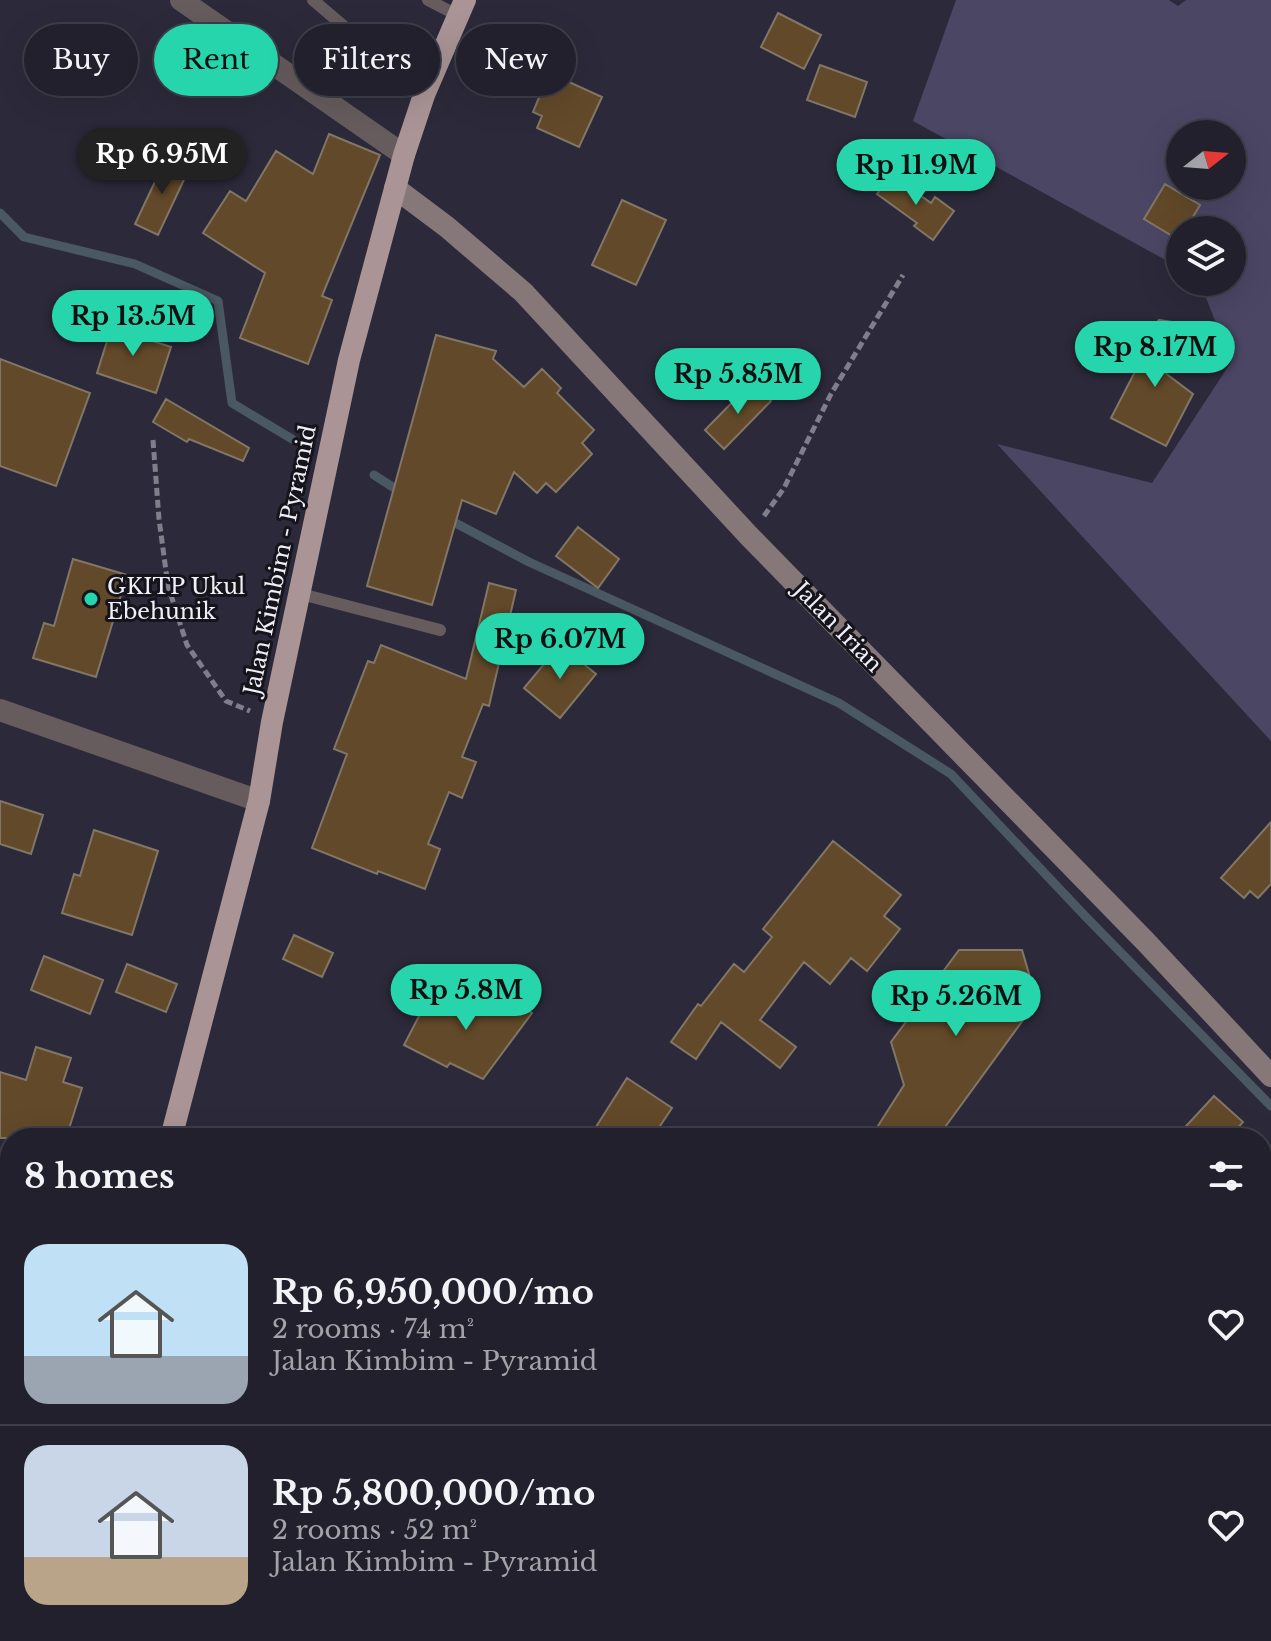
<!DOCTYPE html>
<html lang="en">
<head>
<meta charset="utf-8">
<style>
	body { margin:0; font-family:"Libre Baskerville",serif; background:#292834; color:#f1f3f6; height:100vh; display:flex; flex-direction:column; font-size:30px; white-space:nowrap }
	* { box-sizing:border-box; margin:0 }
	p { font-size:26px; color:#a2a3a9 }
	.icon { flex:none; width:44px; height:44px; fill:none; stroke:currentColor; stroke-width:2; stroke-linecap:round; stroke-linejoin:round }
	.map { position:relative; flex:1; overflow:hidden }
	.sheet { position:absolute; left:0px; top:1128px; width:1272px; height:514px; display:flex; flex-direction:column; background:#21202c; border-radius:32px 32px 0 0; box-shadow:0 8px 32px #0002,0 0 0 2px #3e3e48 }
	.sheet>* { flex:none }
	.top-card { position:absolute; left:24px; top:24px; width:800px; height:72px; display:flex; gap:16px }
	.needle { width:52px; rotate:73deg }
	.fabs { position:absolute; left:1166px; top:120px; display:grid; gap:16px }
	.fabs a { display:grid; place-items:center; width:80px; height:80px; border-radius:50%; background:#21202c; box-shadow:0 8px 32px #0002,0 0 0 2px #3e3e48; font-size:40px }
	.price { position:absolute; translate:-50% -68px; padding:0 18px; border-radius:28px; background:#27d5ad; color:#111; font-size:26px; line-height:52px; filter:drop-shadow(0 2px 4px #0008) }
	.price::after { content:''; position:absolute; left:50%; top:48px; width:24px; height:18px; margin-left:-12px; background:inherit; clip-path:polygon(0 0,100% 0,50% 100%) }
	.price.current { background:#222; color:#fff }
	ul { padding:0; list-style:none }
	li { display:flex; align-items:center; gap:24px; height:200px; padding:0 24px }
	li+li { border-top:2px solid #3e3e48 }
	li span { display:grid; place-items:center; flex:none; width:224px; height:160px; border-radius:24px; color:#555 }
	li>.icon { margin-inline-start:auto }
	span .icon { width:96px; height:96px; fill:#fffc; stroke-width:1 }
	li b { font-size:34px }
	h2 { display:flex; justify-content:space-between; align-items:center; height:96px; padding:0 24px; font-size:34px }
	.chip { padding:0 28px; border-radius:36px; background:#21202c; box-shadow:0 8px 32px #0002,0 0 0 2px #3e3e48; font-size:28px; line-height:72px }
	.chip.current { background:#27d5ad; color:#111 }
	.map>svg:first-child { display:block }
</style>
</head>
<body>
<div class="map">
<svg width="1271" height="1641" viewBox="0 0 1271 1641">
	<rect width="100%" height="100%" fill="#2c2a3a"/>
	<path fill="#4a4664" fill-rule="evenodd" d="M 956,0 L 1169,0 L 1178,6 L 1186,0 L 1271,0 L 1271,741 L 997,444 L 1152,483 L 1231,362 L 1200,282 L 1232,282 L 1232,230 L 1180,230 L 1180,268 L 913,121 ZM 1180,134 L 1232,134 L 1232,186 L 1180,186 Z"/>
	<g fill="none" stroke-linecap="round" stroke-linejoin="round">
		<path stroke="#495862" stroke-width="9" d="M 0,213 L 24,237 L 135,264 L 218,301 L 232,403 L 292,439
			M 374,475 L 402,493
			M 446,518 L 529,562 L 839,703 L 951,774 L 1086,917 L 1271,1106"/>
	</g>
	<path fill="#624929" stroke="#827666" stroke-width="2" d="M 778,13 L 821,35 L 804,69 L 761,47 Z
		M 820,65 L 867,82 L 855,117 L 807,100 Z
		M 558,77 L 602,97 L 579,147 L 537,128 L 542,116 L 533,112 L 543,88 L 552,92 Z
		M 329,134 L 380,155 L 322,296 L 332,300 L 308,364 L 240,338 L 265,273 L 203,233 L 230,191 L 246,201 L 276,151 L 313,174 Z
		M 167,156 L 190,167 L 158,235 L 135,224 Z
		M 891,174 L 931,203 L 935,197 L 954,211 L 933,240 L 914,226 L 917,223 L 877,194 Z
		M 1165,184 L 1200,205 L 1185,230 L 1180,230 L 1179,240 L 1144,219 Z
		M 622,200 L 666,220 L 636,285 L 592,265 Z
		M 114,319 L 147,337 L 146,339 L 171,347 L 156,393 L 97,373 Z
		M 1159,320 L 1172,322 L 1179,328 L 1182,337 L 1181,346 L 1160,369 L 1193,394 L 1166,446 L 1111,418 L 1140,362 L 1143,364 L 1149,330 Z
		M 436,335 L 496,351 L 493,359 L 524,387 L 542,369 L 561,388 L 557,393 L 594,430 L 582,443 L 592,454 L 556,492 L 546,483 L 537,493 L 514,472 L 496,514 L 462,500 L 432,605 L 367,586 Z
		M 0,359 L 90,393 L 56,486 L 0,466 Z
		M 752,382 L 771,401 L 724,449 L 705,430 Z
		M 166,399 L 249,448 L 243,461 L 189,439 L 187,442 L 153,422 Z
		M 578,527 L 619,559 L 598,588 L 556,556 Z
		M 73,559 L 127,575 L 96,677 L 33,658 L 44,623 L 54,626 Z
		M 489,583 L 516,590 L 489,706 L 483,704 L 462,757 L 476,762 L 462,798 L 449,792 L 428,844 L 440,849 L 425,889 L 378,871 L 377,874 L 312,848 L 347,754 L 334,749 L 368,661 L 374,663 L 381,645 L 466,679 Z
		M 560,645 L 596,674 L 560,718 L 524,688 Z
		M 0,801 L 43,815 L 31,854 L 0,844 Z
		M 1271,822 L 1271,884 L 1258,898 L 1250,891 L 1244,898 L 1221,878 Z
		M 94,830 L 158,851 L 132,935 L 62,913 L 74,874 L 80,876 Z
		M 833,841 L 901,895 L 884,916 L 900,929 L 867,971 L 851,958 L 830,984 L 804,962 L 760,1020 L 796,1047 L 780,1068 L 721,1022 L 696,1059 L 671,1042 L 698,1004 L 701,1006 L 734,964 L 744,972 L 772,937 L 763,929 Z
		M 294,935 L 333,953 L 322,977 L 283,959 Z
		M 959,950 L 1022,950 L 1037,1001 L 937,1138 L 888,1138 L 876,1129 L 904,1085 L 891,1042 Z
		M 44,956 L 103,980 L 90,1014 L 31,990 Z
		M 127,964 L 177,984 L 166,1012 L 116,992 Z
		M 432,991 L 453,1001 L 458,993 L 495,1012 L 508,995 L 532,1013 L 483,1079 L 450,1063 L 447,1067 L 404,1045 Z
		M 36,1047 L 71,1058 L 63,1082 L 82,1088 L 66,1138 L 0,1138 L 0,1072 L 26,1080 Z
		M 627,1078 L 672,1108 L 652,1138 L 589,1138 Z
		M 1214,1096 L 1243,1122 L 1229,1138 L 1175,1138 Z"/>
	<g fill="none" stroke-linecap="round" stroke-linejoin="round">
		<path stroke="#807e8b" stroke-width="5" stroke-dasharray="8 4" stroke-linecap="butt" d="M 153,440 L 159,519 L 168,586 L 187,645 L 226,701 L 250,711
			M 764,516 L 784,488 L 831,394 L 903,275
			M 995,1632 L 1012,1641
			M 1255,1632 L 1263,1641"/>
		<path stroke="#665c5d" stroke-width="12" d="M 313,0 L 424,95
			M 428,0 L 459,16
			M 301,594 L 440,630"/>
		<path stroke="#665c5d" stroke-width="22" d="M 181,0 L 404,155
			M 0,710 L 259,801
			M 0,1223 L 10,1226
			M 464,1632 L 478,1641
			M 880,1641 L 888,1632"/>
		<path stroke="#867778" stroke-width="22" d="M 395,188 L 447,227 L 523,292 L 749,536 L 1145,941 L 1271,1076"/>
		<path stroke="#aa9496" stroke-width="22" d="M 171,1138 L 259,801 L 272,722 L 349,360 L 404,155 L 424,95 L 465,0
			M 44,1641 L 46,1632"/>
	</g>
	<circle fill="#27d5ad" stroke="#15141b" stroke-width="3" cx="91" cy="599" r="8"/>
	<g text-anchor="middle" dominant-baseline="central" stroke-width="6" stroke-linejoin="round" paint-order="stroke">
		<g font-size="22" fill="#f0eff9" stroke="#15141b">
			<text transform="translate(280 560) rotate(-78)">Jalan Kimbim - Pyramid</text>
			<text transform="translate(838 627) rotate(46)">Jalan Irian</text>
		</g>
		<g font-size="22" fill="#f0eff9" stroke="#15141b" text-anchor="start">
			<text x="107" y="586">GKITP Ukul<tspan x="107" dy="25">Ebehunik</tspan></text>
		</g>
	</g>
</svg>
<div class="fabs">
<a><svg class="needle" viewBox="-14 -14 28 28"><path d="M0-13l5 13h-10z" fill="#e53935"/><path d="M0 13l5-13h-10z" fill="#a2a3a9"/></svg></a>
<a><svg class="icon" aria-label="layers" viewBox="0 0 24 24"><path d="M12 4l9 5-9 5-9-5zM3 14l9 5 9-5"/></svg></a>
</div>
<b class="price current" style="left:162px;top:196px">Rp 6.95M</b>
<b class="price" style="left:916px;top:207px">Rp 11.9M</b>
<b class="price" style="left:133px;top:358px">Rp 13.5M</b>
<b class="price" style="left:1155px;top:389px">Rp 8.17M</b>
<b class="price" style="left:738px;top:416px">Rp 5.85M</b>
<b class="price" style="left:560px;top:681px">Rp 6.07M</b>
<b class="price" style="left:466px;top:1032px">Rp 5.8M</b>
<b class="price" style="left:956px;top:1038px">Rp 5.26M</b>
<div class="top-card">
<a class="chip">Buy</a>
<a class="chip current">Rent</a>
<a class="chip">Filters</a>
<a class="chip">New</a>
</div>
<section class="sheet">
<h2>8 homes<svg class="icon" aria-label="filters" viewBox="0 0 24 24"><path d="M4 7h16M4 17h16"/><circle cx="9" cy="7" r="2"/><circle cx="15" cy="17" r="2"/></svg></h2>
<ul>
<li><span style="background:linear-gradient(#bfe0f5 70%,#9aa5b1 0)"><svg class="icon" aria-label="home" viewBox="0 0 24 24"><path d="M3 11l9-7 9 7M6 9v11h12V9"/></svg></span><div><b>Rp 6,950,000/mo</b><p>2 rooms · 74 m²</p><p>Jalan Kimbim - Pyramid</p></div><svg class="icon" aria-label="heart" viewBox="0 0 24 24"><path d="M12 20l-8-8c-3-5 5-10 8-4 3-6 11-1 8 4z"/></svg></li>
<li><span style="background:linear-gradient(#c9d6e8 70%,#b9a48a 0)"><svg class="icon" aria-label="home" viewBox="0 0 24 24"><path d="M3 11l9-7 9 7M6 9v11h12V9"/></svg></span><div><b>Rp 5,800,000/mo</b><p>2 rooms · 52 m²</p><p>Jalan Kimbim - Pyramid</p></div><svg class="icon" aria-label="heart" viewBox="0 0 24 24"><path d="M12 20l-8-8c-3-5 5-10 8-4 3-6 11-1 8 4z"/></svg></li>
</ul>
</section>
</div>
</body>
</html>
